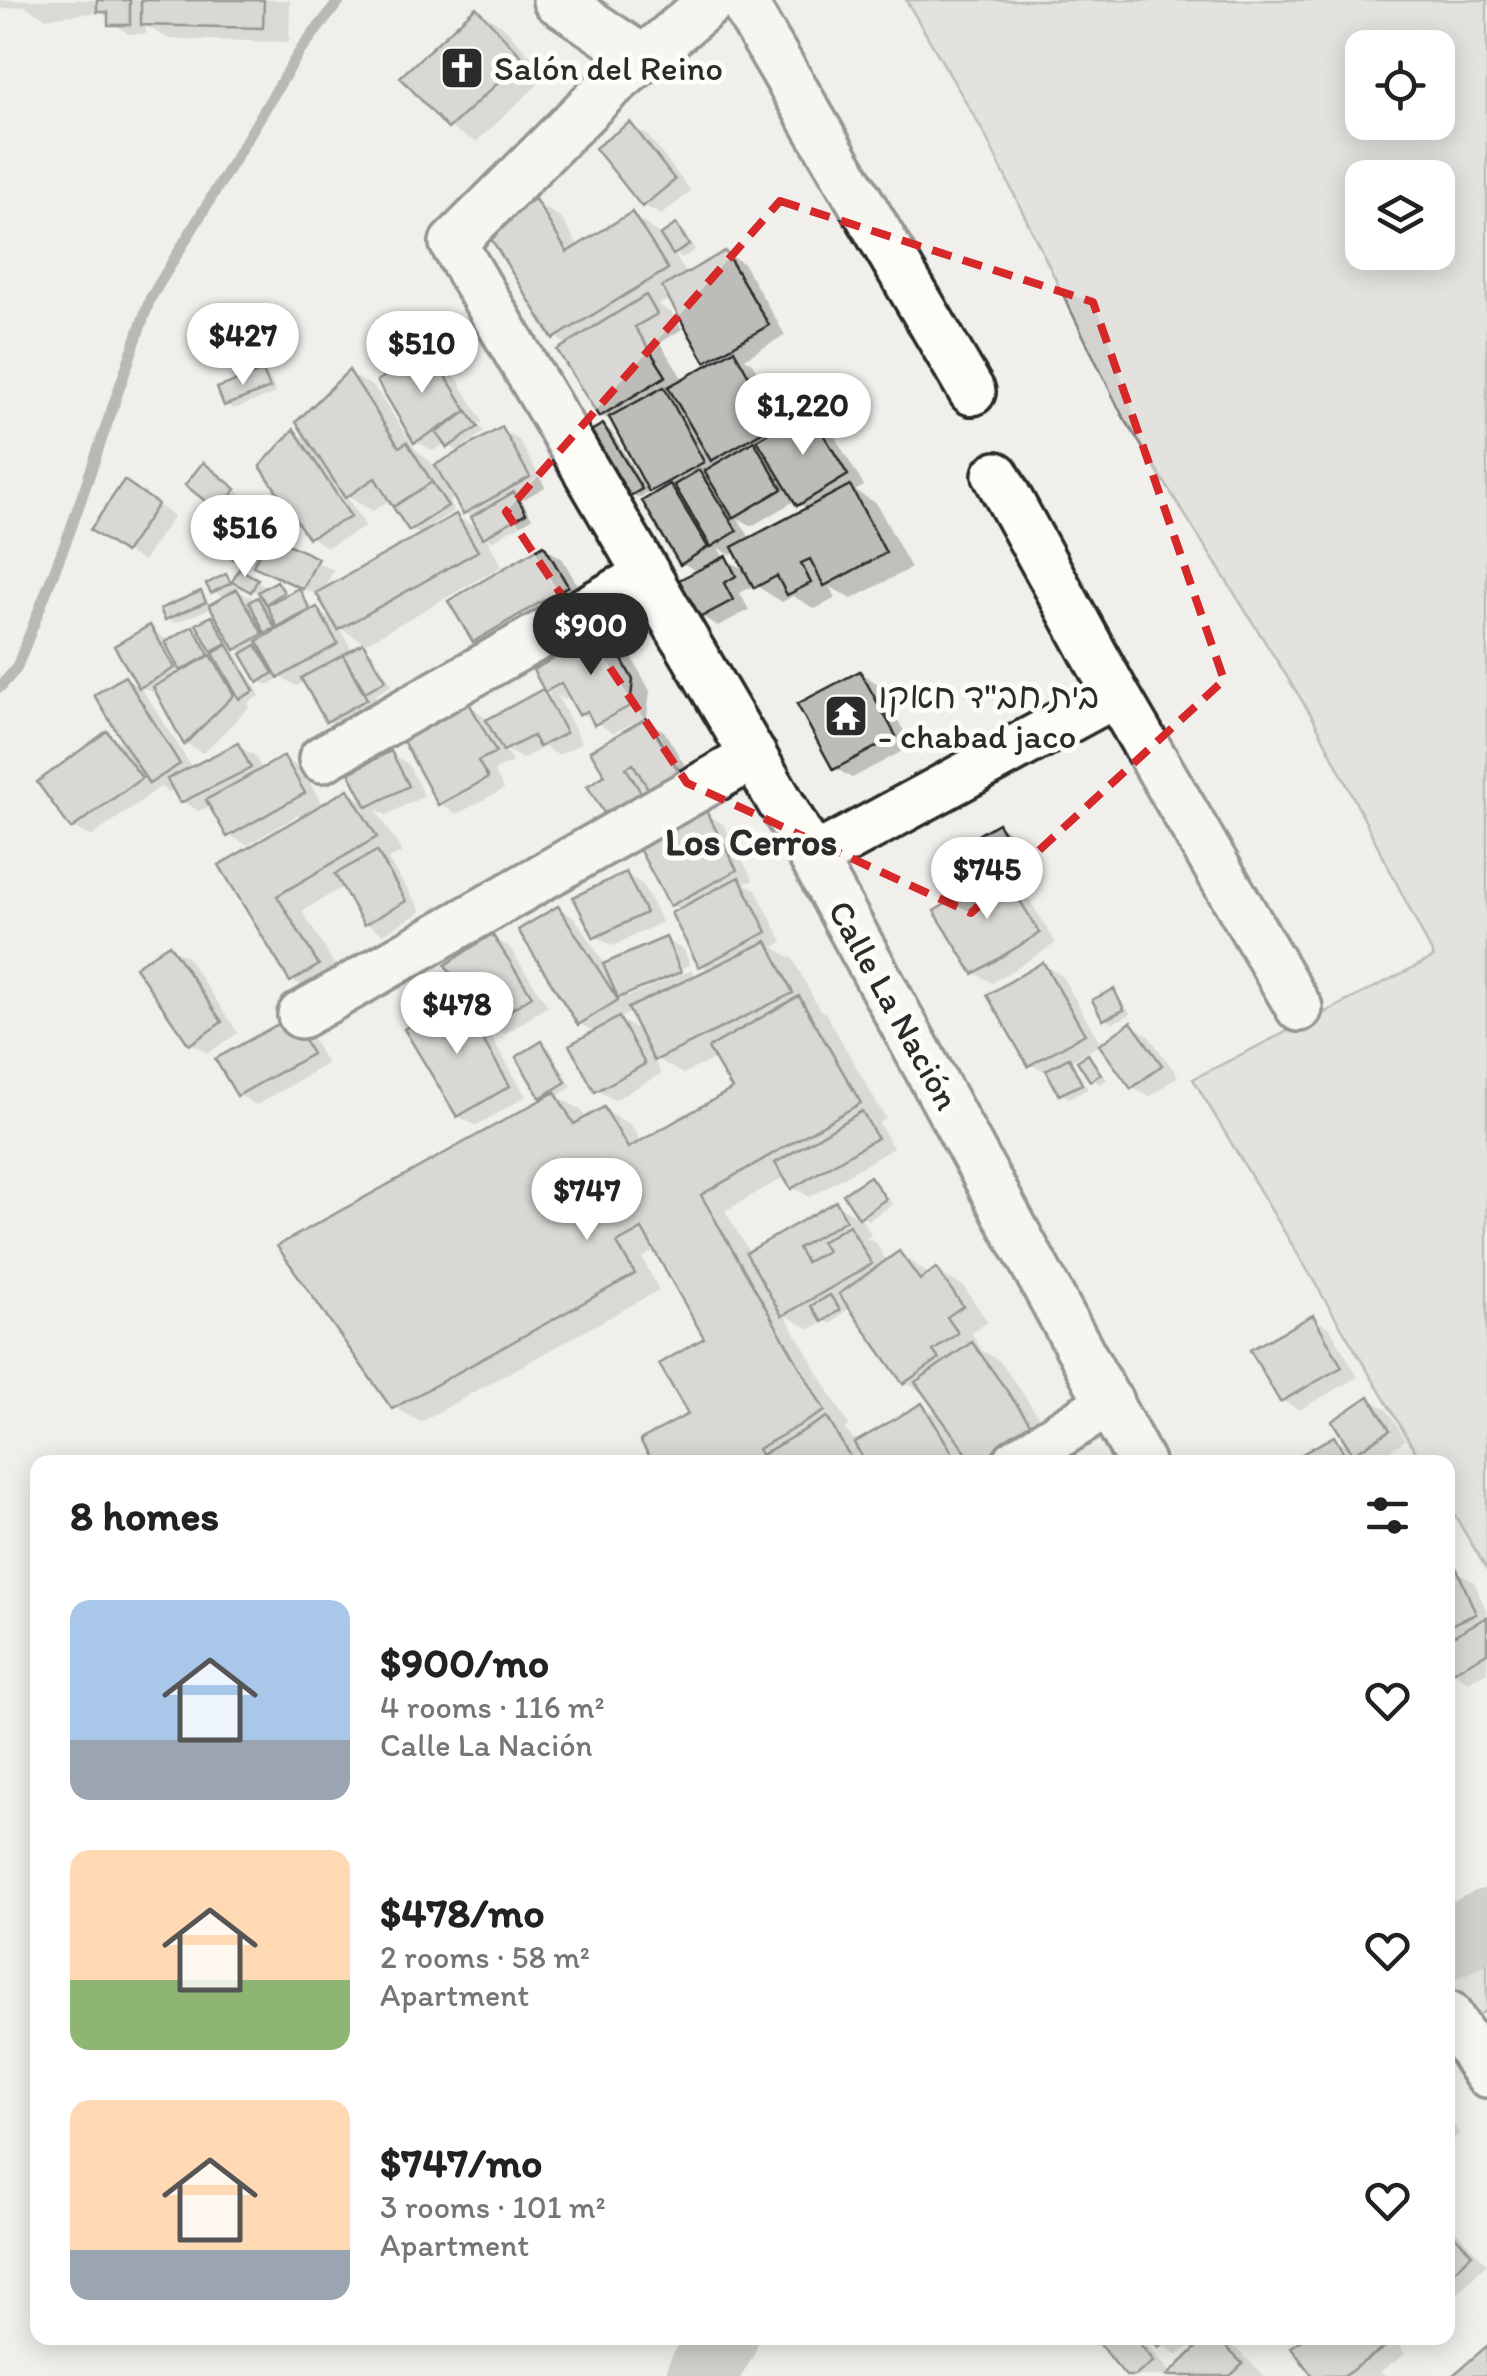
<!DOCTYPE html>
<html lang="en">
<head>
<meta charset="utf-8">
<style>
	body { margin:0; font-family:Itim,"Playpen Sans Hebrew",sans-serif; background:#f2f2f2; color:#222; height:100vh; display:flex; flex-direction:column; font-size:38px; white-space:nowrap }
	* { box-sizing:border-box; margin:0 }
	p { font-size:32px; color:#767676 }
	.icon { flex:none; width:55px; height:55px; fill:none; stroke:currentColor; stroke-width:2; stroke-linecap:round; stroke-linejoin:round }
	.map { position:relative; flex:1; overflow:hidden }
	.details { position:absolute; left:30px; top:1455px; width:1425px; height:890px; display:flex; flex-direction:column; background:#fff; border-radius:20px; box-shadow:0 5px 25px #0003 }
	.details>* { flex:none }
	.buttons { position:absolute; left:1345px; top:30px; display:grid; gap:20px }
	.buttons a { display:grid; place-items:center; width:110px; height:110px; border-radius:20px; background:#fff; box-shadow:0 5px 25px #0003; font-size:50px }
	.price { position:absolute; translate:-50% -85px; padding:0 22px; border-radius:35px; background:#fff; color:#222; font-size:32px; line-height:65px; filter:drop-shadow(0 2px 5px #0008) }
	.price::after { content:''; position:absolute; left:50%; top:60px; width:30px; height:22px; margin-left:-15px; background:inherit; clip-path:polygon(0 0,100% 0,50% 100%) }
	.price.active { background:#2b2b2b; color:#fff }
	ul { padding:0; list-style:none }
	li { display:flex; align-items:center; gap:30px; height:250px; padding:0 40px }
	li span { display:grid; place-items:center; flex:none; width:280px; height:200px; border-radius:20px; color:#555 }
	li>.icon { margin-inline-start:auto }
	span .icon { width:120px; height:120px; fill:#fffc; stroke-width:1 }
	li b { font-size:42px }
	h2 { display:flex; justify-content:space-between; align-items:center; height:120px; padding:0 40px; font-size:42px }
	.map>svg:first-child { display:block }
</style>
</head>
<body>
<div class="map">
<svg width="1487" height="2376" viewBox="0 0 1487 2376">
	<rect width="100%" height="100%" fill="#f0efeb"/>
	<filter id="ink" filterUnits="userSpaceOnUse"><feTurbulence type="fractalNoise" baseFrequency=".01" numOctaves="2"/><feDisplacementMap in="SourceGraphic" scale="20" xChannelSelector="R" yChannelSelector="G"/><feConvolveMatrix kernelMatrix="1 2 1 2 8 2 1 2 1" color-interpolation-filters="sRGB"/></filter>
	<g filter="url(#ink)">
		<path fill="#d3d2cf" stroke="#7f7e7d" stroke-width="2.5" fill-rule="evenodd" d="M 906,0 L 1487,0 L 1487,1570 L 1448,1504 L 1448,1462 L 1422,1462 L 1193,1079 L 1434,957 L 1313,718 L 1122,415 L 984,133 ZM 1362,48 L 1438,48 L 1438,122 L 1362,122 ZM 1362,178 L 1438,178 L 1438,252 L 1362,252 Z
			M 1487,1924 L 1487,2010 L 1451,2031 L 1448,1944 Z"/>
		<path fill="#0003" fill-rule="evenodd" d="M 0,0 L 290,0 L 289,42 L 169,39 L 146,26 L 146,34 L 128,34 L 100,12 L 46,18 L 25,6 L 0,9 Z
			M 477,10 L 503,26 L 548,75 L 476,142 L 449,127 Z
			M 630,125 L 647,135 L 691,191 L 661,215 L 643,205 Z
			M 535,202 L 561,218 L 579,247 L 632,215 L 662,236 L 676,227 L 684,232 L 695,250 L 682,258 L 673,252 L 687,275 L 725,253 L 743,263 L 785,335 L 744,359 L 752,363 L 787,425 L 808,412 L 826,422 L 864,486 L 855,491 L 876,503 L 911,568 L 852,599 L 829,586 L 836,598 L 815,609 L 793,596 L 782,602 L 755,585 L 740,593 L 749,610 L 718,626 L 701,616 L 699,572 L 682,563 L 658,494 L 651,490 L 616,424 L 601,415 L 569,346 L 555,337 ZM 671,298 L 707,360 L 714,364 L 684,381 L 660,343 L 682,329 L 672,313 L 659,305 ZM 796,500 L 808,510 L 751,540 L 738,518 L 752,526 ZM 718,548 L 731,555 L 737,551 L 748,571 L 725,559 Z
			M 429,352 L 447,362 L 483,422 L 478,424 L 484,432 L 457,451 L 446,443 L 433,451 L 416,441 Z
			M 349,373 L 375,388 L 416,450 L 437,467 L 502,430 L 519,440 L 545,487 L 522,500 L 532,518 L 492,541 L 485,536 L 502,566 L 366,643 L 339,628 L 353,652 L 363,646 L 371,651 L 392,685 L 375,695 L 383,709 L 345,731 L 327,720 L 305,681 L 297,686 L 281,677 L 268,685 L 260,681 L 246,654 L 232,646 L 260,696 L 248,702 L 250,706 L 203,753 L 186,743 L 160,695 L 141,687 L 193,769 L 238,746 L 255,756 L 263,771 L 284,759 L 302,769 L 323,806 L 348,792 L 367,803 L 391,754 L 408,764 L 424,796 L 386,815 L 376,810 L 402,852 L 388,860 L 422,911 L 383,934 L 366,923 L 345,886 L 302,911 L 344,980 L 318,995 L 292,980 L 223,866 L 301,820 L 298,815 L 247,845 L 229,835 L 212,805 L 199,811 L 182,801 L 175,788 L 169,792 L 160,787 L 91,837 L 73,827 L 107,734 L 130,747 L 125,679 L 142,689 L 117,647 L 150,628 L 170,642 L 193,629 L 206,636 L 212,619 L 224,625 L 213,607 L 175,623 L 167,618 L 201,594 L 213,606 L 226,598 L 213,591 L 226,576 L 237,587 L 233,589 L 271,607 L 262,593 L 277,584 L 290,596 L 299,591 L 315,611 L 335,621 L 321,597 L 274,575 L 261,550 L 249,566 L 211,537 L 230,515 L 188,484 L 212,470 L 242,495 L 229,512 L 268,541 L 334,570 L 324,591 L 422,536 L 411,529 L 391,499 L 373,511 L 346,496 L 366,527 L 327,547 L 310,537 L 294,432 L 313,443 ZM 456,497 L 465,512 L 482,531 L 456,516 L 433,529 L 431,526 L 454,511 L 449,502 Z
			M 263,374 L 271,379 L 276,393 L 234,409 L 226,404 Z
			M 603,426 L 611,431 L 648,493 L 639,498 L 631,494 Z
			M 142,494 L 174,516 L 143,561 L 126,551 Z
			M 544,548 L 562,558 L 584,597 L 492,650 L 474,640 Z
			M 240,572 L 264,586 L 260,594 L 235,581 Z
			M 606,633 L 624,643 L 650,691 L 647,716 L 642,718 L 664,731 L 695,782 L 668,798 L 646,785 L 657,805 L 625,824 L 608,776 L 644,722 L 642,718 L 613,733 L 581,713 L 571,696 L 565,700 L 557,695 L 582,743 L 558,755 L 545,747 L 522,759 L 505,749 L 512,762 L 494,771 L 504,789 L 457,814 L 440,804 L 468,703 L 489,721 L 543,692 L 551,697 L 537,671 Z
			M 860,673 L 878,684 L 912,746 L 852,778 L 835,768 Z
			M 706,814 L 723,824 L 753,880 L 745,884 L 756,890 L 783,942 L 773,947 L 793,959 L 819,1009 L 826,1014 L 886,1119 L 879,1123 L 893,1148 L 810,1197 L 792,1187 L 786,1176 L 725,1211 L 750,1253 L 836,1204 L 862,1219 L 871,1235 L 866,1238 L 876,1243 L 887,1263 L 900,1254 L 930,1275 L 936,1271 L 963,1286 L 988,1322 L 972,1333 L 981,1350 L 999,1360 L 1060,1446 L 1036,1462 L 656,1462 L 644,1441 L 691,1415 L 708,1339 L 657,1249 L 642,1258 L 659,1290 L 420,1422 L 394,1407 L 547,1099 L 541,1096 L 542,1044 L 550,1049 L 572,1087 L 557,1096 L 581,1110 L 587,1120 L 604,1110 L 631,1125 L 642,1143 L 735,1090 L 716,1058 L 683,1074 L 652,1056 L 661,1074 L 614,1100 L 597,1090 L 596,1033 L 579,1023 L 558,908 L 575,918 L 605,965 L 666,940 L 684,950 L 690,965 L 627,991 L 627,997 L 692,970 L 695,978 L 711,971 L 701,965 L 681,910 L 671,904 ZM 632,1011 L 644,1033 L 619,1019 ZM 851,1306 L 905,1382 L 929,1396 L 945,1418 L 922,1406 L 858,1443 L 844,1430 L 849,1426 L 785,1315 L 810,1329 L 825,1321 L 831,1324 Z
			M 998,825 L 1015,835 L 1032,863 L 1008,877 L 1019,883 L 1056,943 L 992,983 L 975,973 L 977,888 L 967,882 Z
			M 626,874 L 643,885 L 662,922 L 613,946 L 595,936 Z
			M 492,937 L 509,947 L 548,1006 L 505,1034 L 481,1020 L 526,1096 L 476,1126 L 458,1116 L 458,1000 L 481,1014 Z
			M 169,947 L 187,957 L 238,1033 L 208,1053 L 190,1043 Z
			M 1043,965 L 1061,975 L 1101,1044 L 1070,1062 L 1088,1089 L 1069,1098 L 1061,1093 L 1050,1073 L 1030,1065 Z
			M 1114,992 L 1131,1014 L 1113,1023 L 1105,1019 Z
			M 1131,1025 L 1148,1035 L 1178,1076 L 1150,1097 L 1132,1087 Z
			M 308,1030 L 327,1064 L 256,1105 L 239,1095 Z
			M 1088,1057 L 1107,1079 L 1100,1084 L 1092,1079 Z
			M 870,1178 L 893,1204 L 869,1220 L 861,1216 Z
			M 1313,1318 L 1330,1328 L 1358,1377 L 1299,1410 L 1281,1400 Z
			M 1369,1399 L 1386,1409 L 1406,1440 L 1372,1462 L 1352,1451 L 1359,1462 L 1293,1462 L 1334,1439 L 1354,1450 Z
			M 1457,1572 L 1474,1582 L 1487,1612 L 1487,1672 L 1468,1682 L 1448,1667 L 1448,1575 Z
			M 1448,2118 L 1460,2134 L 1448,2144 Z
			M 1448,2222 L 1487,2264 L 1448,2302 Z
			M 1097,2338 L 1142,2338 L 1172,2374 L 1210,2338 L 1216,2338 L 1238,2350 L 1264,2376 L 1129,2376 Z
			M 1154,2338 L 1199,2338 L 1200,2339 L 1177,2355 Z
			M 1308,2338 L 1393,2338 L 1405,2354 L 1380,2372 L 1386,2376 L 1315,2376 L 1294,2348 Z"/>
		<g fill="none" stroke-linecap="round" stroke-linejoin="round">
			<path stroke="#777775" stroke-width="11" d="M 0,687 L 16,669 L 70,531 L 150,299 L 300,51 L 340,0"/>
			<path stroke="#aaa9a7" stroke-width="70" d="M 1448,1944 L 1487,1924
				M 701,2376 L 723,2338"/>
		</g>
		<path fill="#bdbcb8" stroke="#2b2b2b" stroke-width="2.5" d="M 97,0 L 130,0 L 130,25 L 108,25 L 108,12 L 97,12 Z
			M 141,0 L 264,0 L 263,28 L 141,25 Z
			M 476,7 L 524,59 L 448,129 L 400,77 Z
			M 630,122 L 675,180 L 642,207 L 595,148 Z
			M 535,199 L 567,252 L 632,212 L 668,269 L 553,339 L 485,229 Z
			M 676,224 L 689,245 L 673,255 L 660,235 Z
			M 725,251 L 769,325 L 705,362 L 662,287 Z
			M 646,295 L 657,314 L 635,327 L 666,376 L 599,417 L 557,350 Z
			M 429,349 L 467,411 L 414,443 L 377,381 Z
			M 734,350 L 776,424 L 711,461 L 668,387 Z
			M 349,370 L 399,447 L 407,442 L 432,482 L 393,507 L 375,478 L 345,498 L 296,422 Z
			M 263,371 L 270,388 L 224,406 L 217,388 Z
			M 664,387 L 704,462 L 649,492 L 609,417 Z
			M 808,409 L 848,475 L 797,506 L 757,440 Z
			M 467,411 L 478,427 L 447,448 L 436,433 Z
			M 603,424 L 642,489 L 630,496 L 591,431 Z
			M 502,427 L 530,477 L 463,514 L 435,465 Z
			M 294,429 L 351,517 L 308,538 L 260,466 Z
			M 754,441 L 782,489 L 733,518 L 704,471 Z
			M 203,462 L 236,489 L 218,511 L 185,485 Z
			M 699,470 L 737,531 L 711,547 L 674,485 Z
			M 124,480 L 158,504 L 125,553 L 90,530 Z
			M 432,482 L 448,506 L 409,531 L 393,507 Z
			M 670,484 L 708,547 L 680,565 L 642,501 Z
			M 850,485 L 886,553 L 824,586 L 810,559 L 801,563 L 811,583 L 787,595 L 777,576 L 754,588 L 732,547 Z
			M 514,492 L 526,513 L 483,538 L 471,517 Z
			M 231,510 L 262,535 L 239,563 L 208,538 Z
			M 456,514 L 478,551 L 338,630 L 316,593 Z
			M 268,535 L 318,558 L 303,589 L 253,566 Z
			M 544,545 L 568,586 L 473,642 L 448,601 Z
			M 726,556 L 736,576 L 724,583 L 733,600 L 699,618 L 679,580 Z
			M 239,569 L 258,579 L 251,592 L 232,582 Z
			M 226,574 L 231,583 L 211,593 L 206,584 Z
			M 277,581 L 284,592 L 266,604 L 258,592 Z
			M 299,588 L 310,610 L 277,627 L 267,605 Z
			M 237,589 L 263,634 L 235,650 L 209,605 Z
			M 201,591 L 206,602 L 165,620 L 160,609 Z
			M 258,597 L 275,628 L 265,633 L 249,602 Z
			M 317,607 L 338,644 L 278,678 L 257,641 Z
			M 212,616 L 227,643 L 211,651 L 196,624 Z
			M 150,625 L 175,668 L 139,688 L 114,646 Z
			M 193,626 L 209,655 L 180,671 L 165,642 Z
			M 606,630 L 633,680 L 630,706 L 594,725 L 587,711 L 579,715 L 561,683 L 545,692 L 533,670 Z
			M 363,643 L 386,680 L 365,692 L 343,655 Z
			M 228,645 L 254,691 L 239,699 L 213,653 Z
			M 256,645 L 273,673 L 258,683 L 241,654 Z
			M 211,655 L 234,695 L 184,745 L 153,687 Z
			M 343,655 L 367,699 L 326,722 L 301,678 Z
			M 860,671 L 896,736 L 833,770 L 797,704 Z
			M 125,676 L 180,764 L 149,784 L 94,695 Z
			M 543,689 L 566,733 L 539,747 L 533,736 L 503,751 L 486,720 Z
			M 468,701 L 496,752 L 478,761 L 488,778 L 438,805 L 401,737 Z
			M 646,718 L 679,772 L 649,790 L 633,764 L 626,768 L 642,794 L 606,816 L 587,786 L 605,775 L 590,751 Z
			M 107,731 L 142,778 L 71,829 L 37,782 Z
			M 238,743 L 251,768 L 180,803 L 167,779 Z
			M 391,751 L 409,786 L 367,807 L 349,773 Z
			M 284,756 L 305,793 L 227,837 L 206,800 Z
			M 348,789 L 377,837 L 277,896 L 319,965 L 290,982 L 219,865 Z
			M 706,811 L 737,870 L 670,906 L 638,847 Z
			M 998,823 L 1016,853 L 965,884 L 946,854 Z
			M 377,851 L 406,901 L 364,925 L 335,874 Z
			M 1001,870 L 1040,933 L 973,974 L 934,911 Z
			M 626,872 L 646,913 L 594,938 L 573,897 Z
			M 739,877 L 767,932 L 699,967 L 671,913 Z
			M 558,906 L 618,1000 L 578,1025 L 518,930 Z
			M 492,934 L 532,996 L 486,1026 L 445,965 Z
			M 666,937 L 681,972 L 618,998 L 603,964 Z
			M 767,941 L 793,993 L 654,1061 L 628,1008 Z
			M 169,944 L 222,1022 L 189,1045 L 135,967 Z
			M 1043,962 L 1085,1034 L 1028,1066 L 987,995 Z
			M 1114,989 L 1124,1010 L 1103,1020 L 1092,1000 Z
			M 799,996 L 861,1103 L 701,1195 L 825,1411 L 758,1449 L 765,1462 L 653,1462 L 640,1440 L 688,1414 L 659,1364 L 704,1338 L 642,1229 L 617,1243 L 635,1274 L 392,1409 L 277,1246 L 555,1092 L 574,1124 L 604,1107 L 628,1148 L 732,1089 L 708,1048 Z
			M 458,997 L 510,1086 L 457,1117 L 404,1029 Z
			M 291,1017 L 312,1054 L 237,1096 L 215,1059 Z
			M 619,1017 L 645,1064 L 595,1092 L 569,1045 Z
			M 1131,1022 L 1162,1065 L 1131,1089 L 1099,1045 Z
			M 542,1041 L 566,1082 L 540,1098 L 516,1057 Z
			M 1088,1054 L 1101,1074 L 1090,1081 L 1077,1061 Z
			M 1069,1058 L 1082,1084 L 1059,1095 L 1046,1070 Z
			M 862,1111 L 877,1138 L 791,1189 L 775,1163 Z
			M 870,1176 L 886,1199 L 859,1218 L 843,1194 Z
			M 836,1201 L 846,1220 L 798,1248 L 806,1262 L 827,1251 L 821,1242 L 849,1225 L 872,1264 L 782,1316 L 746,1253 Z
			M 899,1251 L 920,1280 L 936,1268 L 963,1306 L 947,1317 L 958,1333 L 933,1351 L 939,1359 L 903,1384 L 839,1294 Z
			M 830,1295 L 840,1310 L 822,1322 L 811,1306 Z
			M 1313,1315 L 1342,1367 L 1280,1402 L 1250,1350 Z
			M 972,1342 L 1035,1430 L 989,1462 L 973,1462 L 915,1382 Z
			M 1369,1396 L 1390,1430 L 1353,1454 L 1332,1421 Z
			M 922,1403 L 958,1462 L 865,1462 L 854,1443 Z
			M 827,1417 L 853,1462 L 768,1462 L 763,1454 Z
			M 1334,1436 L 1349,1462 L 1288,1462 Z
			M 1457,1569 L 1476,1614 L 1448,1626 L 1448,1573 Z
			M 1487,1617 L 1487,1653 L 1449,1674 L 1448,1639 Z
			M 1448,2228 L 1472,2254 L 1448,2277 Z
			M 1094,2338 L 1135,2338 L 1154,2361 L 1135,2376 L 1126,2376 Z
			M 1151,2338 L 1171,2338 L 1158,2347 Z
			M 1206,2338 L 1217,2338 L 1243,2364 L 1230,2376 L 1167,2376 Z
			M 1304,2338 L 1385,2338 L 1389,2344 L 1344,2376 L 1312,2376 L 1291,2347 Z
			M 1487,2346 L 1487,2376 L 1452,2376 Z"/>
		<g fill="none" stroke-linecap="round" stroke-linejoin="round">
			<defs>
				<path id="minor" d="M 556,0 L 642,58
					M 713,0 L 608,88 L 453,243 L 813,858 L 1141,1462
					M 742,0 L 972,392
					M 1116,694 L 1299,1008
					M 322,759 L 647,575
					M 813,858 L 1116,694 L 996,475
					M 301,1015 L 754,756
					M 1016,1462 L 1110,1402
					M 1448,2014 L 1487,2074"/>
			</defs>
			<use href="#minor" stroke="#2b2b2b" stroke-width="52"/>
			<use href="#minor" stroke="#fdfcf7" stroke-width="45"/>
		</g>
	</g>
	<path d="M0 0H1487V2376H0ZM 780,201 L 1093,302 L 1224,680 L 971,913 L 687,783 L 506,512 Z" fill="#f0efeb" fill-opacity=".55" fill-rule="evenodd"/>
	<path fill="none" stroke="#d62828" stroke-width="8" stroke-dasharray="20 12" stroke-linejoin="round" d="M 780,201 L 1093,302 L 1224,680 L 971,913 L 687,783 L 506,512 Z"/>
	<defs>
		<symbol id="church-square" viewBox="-11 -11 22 22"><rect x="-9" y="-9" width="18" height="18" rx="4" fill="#2b2b2b" stroke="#fdfcf7"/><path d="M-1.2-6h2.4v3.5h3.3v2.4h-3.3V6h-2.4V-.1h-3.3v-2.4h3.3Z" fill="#fff"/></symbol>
		<symbol id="temple-square" viewBox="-11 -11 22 22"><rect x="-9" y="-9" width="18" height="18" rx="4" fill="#2b2b2b" stroke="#fdfcf7"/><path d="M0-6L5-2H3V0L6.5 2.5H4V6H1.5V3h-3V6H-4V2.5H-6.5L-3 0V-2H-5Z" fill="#fff"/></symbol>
	</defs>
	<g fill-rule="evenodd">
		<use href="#church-square" x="437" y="43" width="50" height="50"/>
		<use href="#temple-square" x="821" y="691" width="50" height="50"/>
	</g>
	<g text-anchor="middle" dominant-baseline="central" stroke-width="10" stroke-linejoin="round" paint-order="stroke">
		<g font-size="35" fill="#2b2b2b" stroke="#fdfcf7" text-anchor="start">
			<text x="494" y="68">Salón del Reino</text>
			<text x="878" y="696">בית חב"ד חאקו<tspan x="878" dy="40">- chabad jaco</tspan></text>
		</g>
		<g font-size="35" fill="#2b2b2b" stroke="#fdfcf7">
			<text transform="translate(894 1005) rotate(61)">Calle La Nación</text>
		</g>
		<g font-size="38" font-weight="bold" fill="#2b2b2b" stroke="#fdfcf7">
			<text x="751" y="842">Los Cerros</text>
		</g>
	</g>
</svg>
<div class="buttons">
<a><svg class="icon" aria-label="locate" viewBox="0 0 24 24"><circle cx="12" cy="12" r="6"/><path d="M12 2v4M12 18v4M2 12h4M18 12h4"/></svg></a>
<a><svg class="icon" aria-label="layers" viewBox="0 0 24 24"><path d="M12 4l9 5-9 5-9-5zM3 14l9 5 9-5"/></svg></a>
</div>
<b class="price" style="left:243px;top:388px">$427</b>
<b class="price" style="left:422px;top:396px">$510</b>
<b class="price" style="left:803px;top:458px">$1,220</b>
<b class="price" style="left:245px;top:580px">$516</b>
<b class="price active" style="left:591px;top:678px">$900</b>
<b class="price" style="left:987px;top:922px">$745</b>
<b class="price" style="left:457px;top:1057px">$478</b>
<b class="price" style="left:587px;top:1243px">$747</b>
<section class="details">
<h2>8 homes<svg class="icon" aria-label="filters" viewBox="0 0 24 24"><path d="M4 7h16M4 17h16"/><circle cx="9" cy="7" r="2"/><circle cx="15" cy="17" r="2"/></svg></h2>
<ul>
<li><span style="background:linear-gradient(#a9c7e8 70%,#9aa5b1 0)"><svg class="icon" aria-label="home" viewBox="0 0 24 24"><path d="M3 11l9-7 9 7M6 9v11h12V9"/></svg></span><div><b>$900/mo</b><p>4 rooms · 116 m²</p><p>Calle La Nación</p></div><svg class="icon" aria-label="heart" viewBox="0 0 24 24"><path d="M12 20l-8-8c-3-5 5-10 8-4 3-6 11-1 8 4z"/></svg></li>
<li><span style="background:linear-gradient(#ffd9b3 65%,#8fb573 0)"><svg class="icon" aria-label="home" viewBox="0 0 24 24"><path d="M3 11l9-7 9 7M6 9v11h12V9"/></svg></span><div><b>$478/mo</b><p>2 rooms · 58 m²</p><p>Apartment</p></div><svg class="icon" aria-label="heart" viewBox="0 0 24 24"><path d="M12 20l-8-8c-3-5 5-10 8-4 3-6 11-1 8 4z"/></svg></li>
<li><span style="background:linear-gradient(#ffd9b3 75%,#9aa5b1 0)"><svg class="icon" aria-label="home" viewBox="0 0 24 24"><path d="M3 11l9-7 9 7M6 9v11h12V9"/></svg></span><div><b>$747/mo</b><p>3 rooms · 101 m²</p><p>Apartment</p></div><svg class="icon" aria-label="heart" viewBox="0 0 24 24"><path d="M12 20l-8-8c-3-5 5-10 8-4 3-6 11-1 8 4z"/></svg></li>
</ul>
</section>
</div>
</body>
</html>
